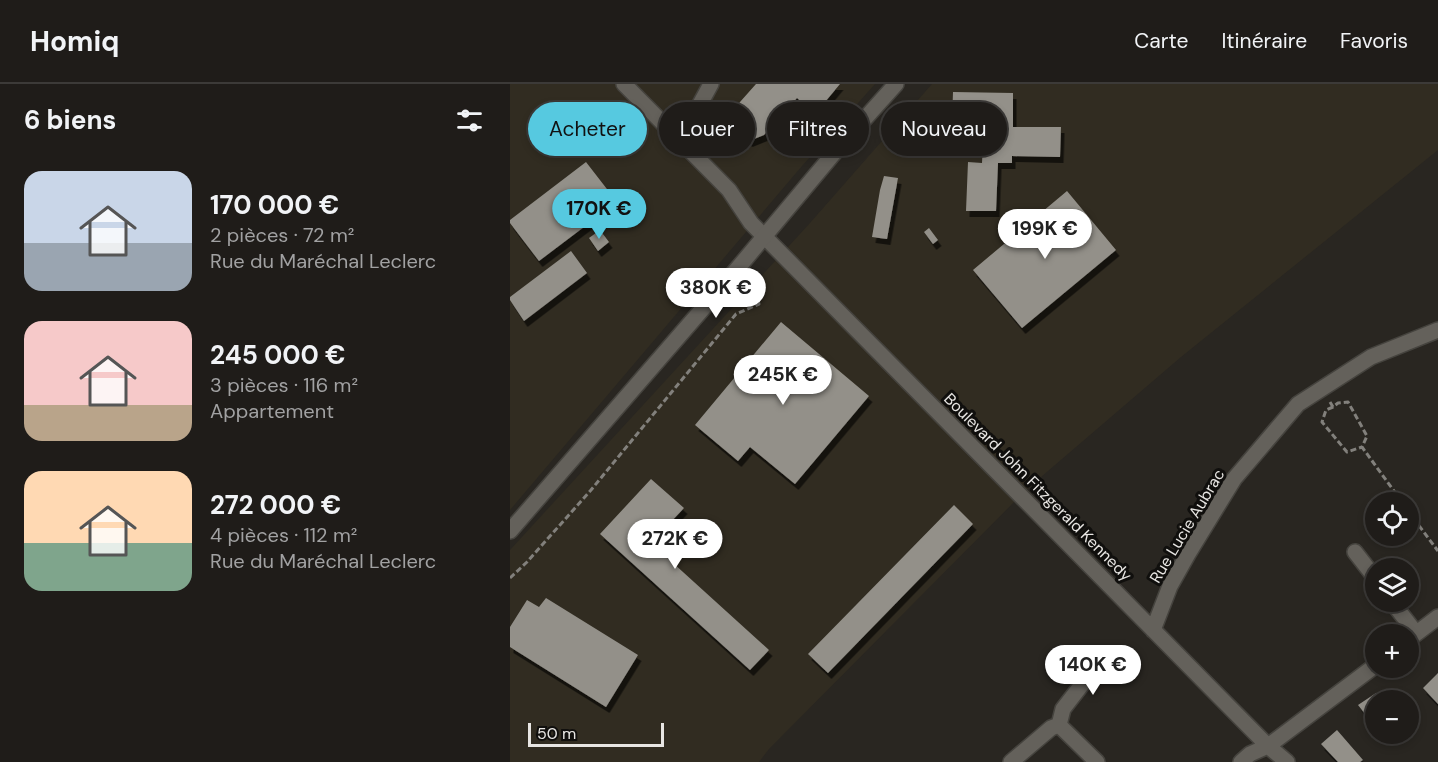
<!DOCTYPE html>
<html lang="fr">
<head>
<meta charset="utf-8">
<style>
	body { margin:0; font-family:"DM Sans",sans-serif; background:#2c2926; color:#f1f3f6; height:100vh; display:flex; flex-direction:column; font-size:22px; white-space:nowrap }
	* { box-sizing:border-box; margin:0 }
	p { font-size:20px; color:#a1a1a2 }
	.icon { flex:none; width:33px; height:33px; fill:none; stroke:currentColor; stroke-width:2; stroke-linecap:round; stroke-linejoin:round }
	.map { position:relative; flex:1; overflow:hidden }
	.details { display:flex; flex-direction:column; background:#1f1c19; width:510px }
	.details>* { flex:none }
	.hud { position:absolute; left:18px; top:18px; width:570px; height:54px; display:flex; gap:12px }
	.controls { position:absolute; left:855px; top:408px; display:grid; gap:12px }
	.controls a { display:grid; place-items:center; width:54px; height:54px; border-radius:50%; background:#1f1c19; box-shadow:0 3px 9px #0003,0 0 0 2px #3c3a38; font-size:30px }
	.scale { position:absolute; left:18px; bottom:15px; width:136px; box-sizing:border-box; padding-left:6px; border:3px solid #e8e6e3; border-top:0; font-size:16px; line-height:21px; white-space:nowrap; color:#e8e6e3; -webkit-text-stroke:4px #100f0d; paint-order:stroke }
	.price { position:absolute; translate:-50% -51px; padding:0 14px; border-radius:21px; background:#fff; color:#222; font-size:20px; line-height:39px; filter:drop-shadow(0 2px 3px #0008) }
	.price::after { content:''; position:absolute; left:50%; top:36px; width:18px; height:14px; margin-left:-9px; background:inherit; clip-path:polygon(0 0,100% 0,50% 100%) }
	.price.active { background:#56c9e0; color:#111 }
	ul { padding:0; list-style:none }
	li { display:flex; align-items:center; gap:18px; height:150px; padding:0 24px }
	li span { display:grid; place-items:center; flex:none; width:168px; height:120px; border-radius:18px; color:#555 }
	li>.icon { margin-inline-start:auto }
	span .icon { width:72px; height:72px; fill:#fffc; stroke-width:1 }
	li b { font-size:26px }
	h2 { display:flex; justify-content:space-between; align-items:center; height:72px; padding:0 24px; font-size:26px }
	.tag { padding:0 21px; border-radius:27px; background:#1f1c19; box-shadow:0 3px 9px #0003,0 0 0 2px #3c3a38; font-size:21px; line-height:54px }
	.tag.active { background:#56c9e0; color:#111 }
	header { display:flex; align-items:center; gap:36px; box-sizing:border-box; height:84px; padding:0 30px; background:#1f1c19; border-bottom:2px solid #3c3a38 }
	header strong { font-size:28px }
	nav { display:flex; gap:33px; margin-inline-start:auto; font-size:21px }
	main { display:flex; flex:1; min-height:0 }
	.map>svg:first-child { display:block }
</style>
</head>
<body>
<header>
<strong>Homiq</strong>
<nav><a>Carte</a><a>Itinéraire</a><a>Favoris</a></nav>
</header>
<main>
<section class="details">
<h2>6 biens<svg class="icon" aria-label="filters" viewBox="0 0 24 24"><path d="M4 7h16M4 17h16"/><circle cx="9" cy="7" r="2"/><circle cx="15" cy="17" r="2"/></svg></h2>
<ul>
<li><span style="background:linear-gradient(#c9d6e8 60%,#9aa5b1 0)"><svg class="icon" aria-label="home" viewBox="0 0 24 24"><path d="M3 11l9-7 9 7M6 9v11h12V9"/></svg></span><div><b>170 000 €</b><p>2 pièces · 72 m²</p><p>Rue du Maréchal Leclerc</p></div></li>
<li><span style="background:linear-gradient(#f6c9c9 70%,#b9a48a 0)"><svg class="icon" aria-label="home" viewBox="0 0 24 24"><path d="M3 11l9-7 9 7M6 9v11h12V9"/></svg></span><div><b>245 000 €</b><p>3 pièces · 116 m²</p><p>Appartement</p></div></li>
<li><span style="background:linear-gradient(#ffd9b3 60%,#7fa58c 0)"><svg class="icon" aria-label="home" viewBox="0 0 24 24"><path d="M3 11l9-7 9 7M6 9v11h12V9"/></svg></span><div><b>272 000 €</b><p>4 pièces · 112 m²</p><p>Rue du Maréchal Leclerc</p></div></li>
</ul>
</section>
<div class="map">
<svg width="928" height="678" viewBox="0 0 928 678">
	<defs>
		<filter id="shadow"><feDropShadow dx="3.5" dy="6" stdDeviation="0" flood-color="#0009"/></filter>
	</defs>
	<rect width="100%" height="100%" fill="#292621"/>
	<path fill="#312c21" d="M 0,0 L 365,0 L 292,82 L 0,426 Z
		M 422,0 L 928,0 L 928,66 L 671,273 L 517,405 L 259,665 L 249,678 L 0,678 L 0,466 L 300,139 Z"/>
	<path fill="#939089" filter="url(#shadow)" d="M 246,0 L 330,0 L 305,30 L 287,14 L 254,51 L 239,57 L 214,36 Z
		M 443,8 L 503,9 L 503,43 L 551,43 L 550,73 L 502,72 L 502,79 L 488,79 L 486,127 L 456,127 L 458,78 L 472,79 L 474,36 L 442,37 Z
		M 116,25 L 131,40 L 122,48 L 108,33 Z
		M 76,78 L 107,118 L 29,177 L 0,139 L 0,136 Z
		M 374,92 L 388,94 L 377,155 L 362,153 L 370,106 Z
		M 557,107 L 606,166 L 512,244 L 463,186 Z
		M 419,144 L 428,156 L 423,160 L 414,148 Z
		M 90,146 L 99,158 L 88,167 L 79,154 Z
		M 61,167 L 77,189 L 14,237 L 0,216 L 0,213 Z
		M 271,238 L 359,312 L 285,400 L 240,363 L 228,377 L 185,341 Z
		M 141,395 L 174,424 L 141,459 L 259,566 L 240,586 L 90,450 Z
		M 444,421 L 463,440 L 318,589 L 298,570 Z
		M 36,514 L 128,571 L 96,623 L 0,563 L 0,543 L 17,516 L 29,523 Z
		M 928,589 L 928,620 L 913,604 Z
		M 866,609 L 871,616 L 866,616 L 866,644 L 848,621 Z
		M 827,646 L 853,676 L 850,678 L 828,678 L 811,660 Z"/>
	<g fill="none" stroke-linecap="round" stroke-linejoin="round">
		<defs>
			<path id="minor" d="M 114,0 L 219,106 L 241,139 L 758,662 L 777,678
				M 189,22 L 201,0
				M 845,468 L 866,495
				M 882,518 L 906,549
				M 643,546 L 660,502 L 678,470 L 724,395 L 788,320 L 861,273 L 928,246
				M 899,555 L 928,533
				M 549,641 L 553,625 L 594,572
				M 501,678 L 541,644 L 549,641 L 587,678
				M 731,678 L 740,670 L 758,662 L 866,581"/>
			<path id="secondary" d="M 0,447 L 222,191 L 325,68 L 386,0"/>
		</defs>
		<use href="#minor" stroke="#45433e" stroke-width="18"/>
		<use href="#secondary" stroke="#45433e" stroke-width="18"/>
		<path stroke="#82807c" stroke-width="3" stroke-dasharray="6 3" stroke-linecap="butt" d="M 820,318 L 823,323 L 828,319 L 838,318 L 857,352 L 852,363 L 892,418
			M 823,323 L 816,326 L 812,338 L 837,368 L 852,363
			M 898,427 L 928,467
			M 0,494 L 17,478 L 81,406 L 226,230 L 249,220 L 246,208 L 234,200"/>
		<use href="#minor" stroke="#64615b" stroke-width="15"/>
		<use href="#secondary" stroke="#64615b" stroke-width="15"/>
	</g>
	<g text-anchor="middle" dominant-baseline="central" stroke-width="6" stroke-linejoin="round" paint-order="stroke">
		<g font-size="16" fill="#e8e6e3" stroke="#100f0d">
			<text transform="translate(528 403) rotate(45)">Boulevard John Fitzgerald Kennedy</text>
			<text transform="translate(677 442) rotate(-59)">Rue Lucie Aubrac</text>
		</g>
	</g>
</svg>
<div class="controls">
<a><svg class="icon" aria-label="locate" viewBox="0 0 24 24"><circle cx="12" cy="12" r="6"/><path d="M12 2v4M12 18v4M2 12h4M18 12h4"/></svg></a>
<a><svg class="icon" aria-label="layers" viewBox="0 0 24 24"><path d="M12 4l9 5-9 5-9-5zM3 14l9 5 9-5"/></svg></a>
<a>+</a>
<a>−</a>
</div>
<div class="scale">50 m</div>
<b class="price active" style="left:89px;top:156px">170K €</b>
<b class="price" style="left:535px;top:176px">199K €</b>
<b class="price" style="left:206px;top:235px">380K €</b>
<b class="price" style="left:273px;top:322px">245K €</b>
<b class="price" style="left:165px;top:486px">272K €</b>
<b class="price" style="left:583px;top:612px">140K €</b>
<div class="hud">
<a class="tag active">Acheter</a>
<a class="tag">Louer</a>
<a class="tag">Filtres</a>
<a class="tag">Nouveau</a>
</div>
</div>
</main>
</body>
</html>
